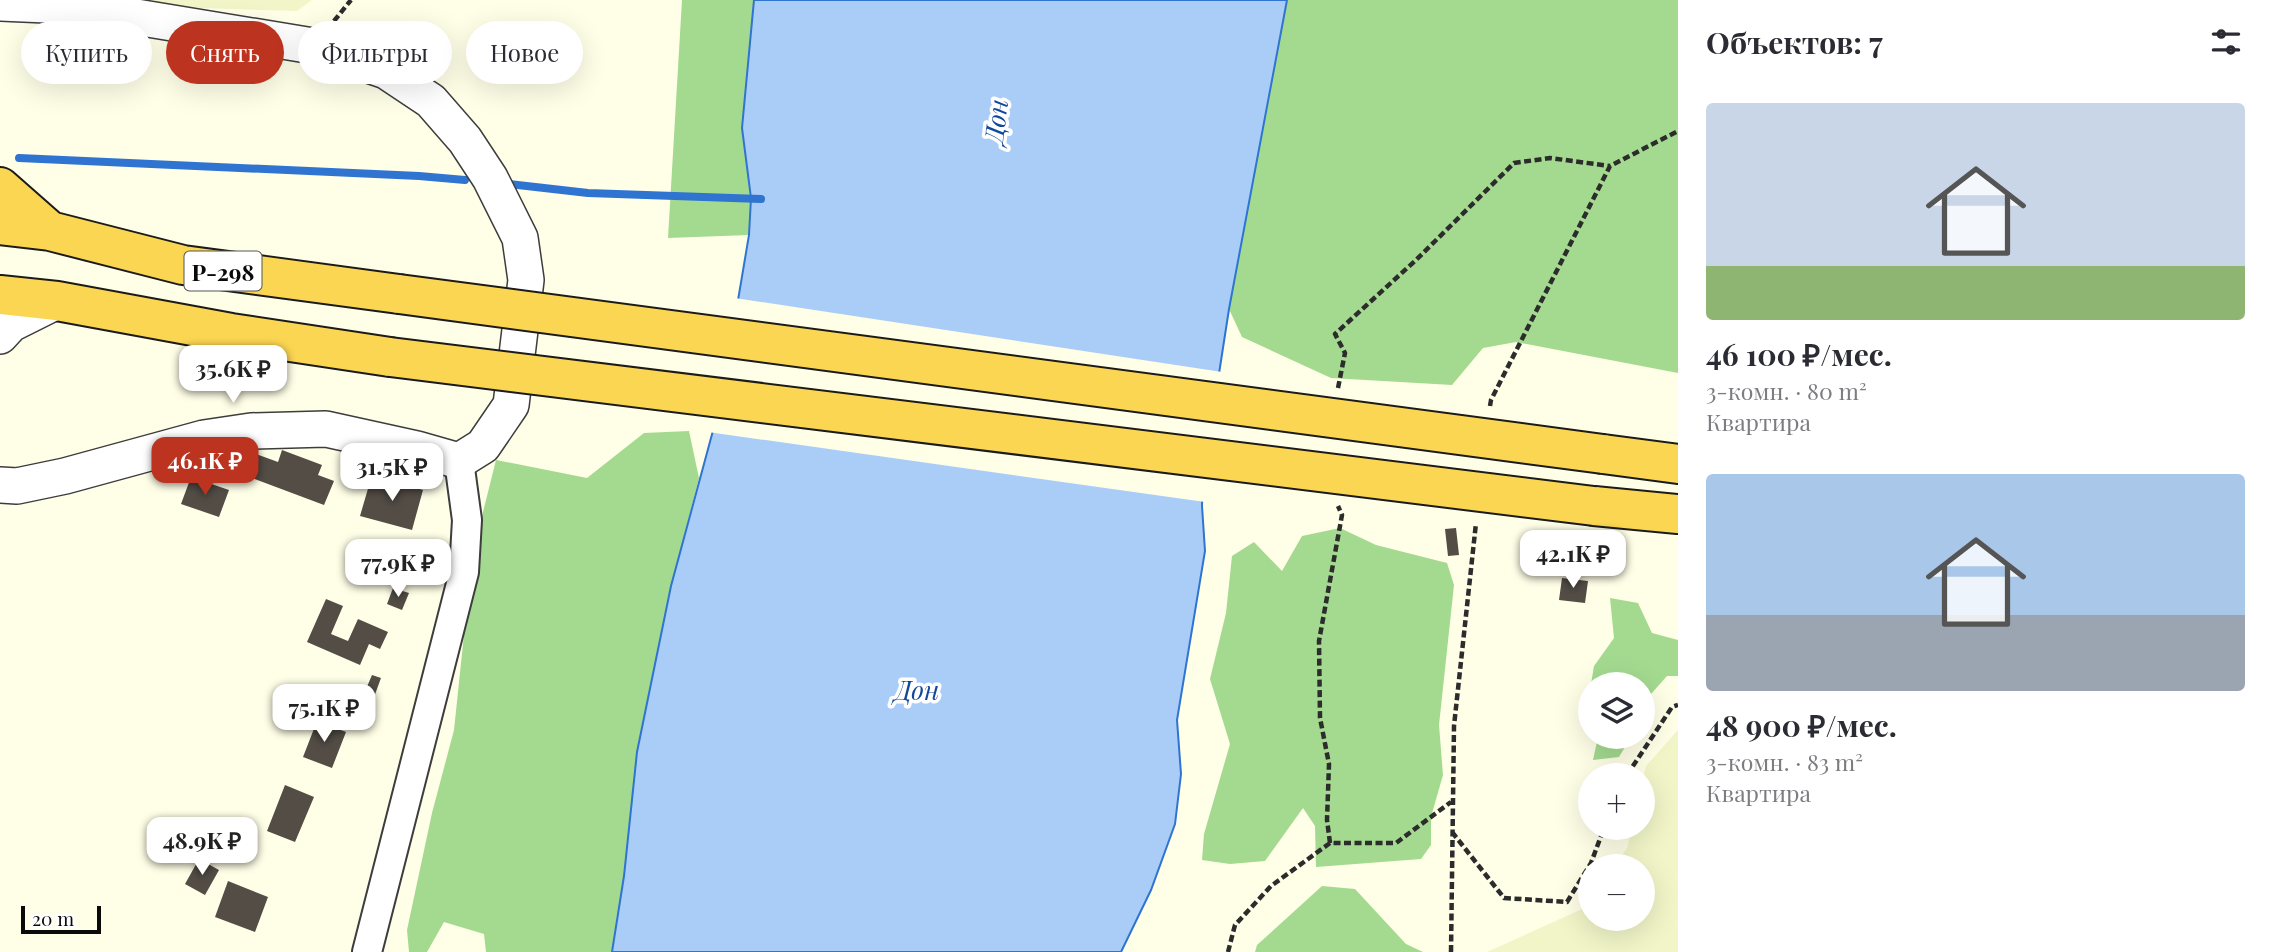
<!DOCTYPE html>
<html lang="ru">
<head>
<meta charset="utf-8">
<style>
	body { margin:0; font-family:"Playfair Display",serif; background:#f7f7f7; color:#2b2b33; height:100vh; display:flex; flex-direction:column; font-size:26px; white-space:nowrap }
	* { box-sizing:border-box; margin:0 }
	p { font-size:23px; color:#7c7c81 }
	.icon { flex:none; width:38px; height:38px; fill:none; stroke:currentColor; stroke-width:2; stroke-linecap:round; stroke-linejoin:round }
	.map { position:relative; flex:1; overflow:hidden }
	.drawer { display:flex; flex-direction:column; background:#fff; width:595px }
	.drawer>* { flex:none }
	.top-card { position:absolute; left:21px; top:21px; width:665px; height:63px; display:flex; gap:14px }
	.fabs { position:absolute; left:1578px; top:672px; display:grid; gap:14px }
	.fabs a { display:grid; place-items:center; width:77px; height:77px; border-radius:50%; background:#fff; box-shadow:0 7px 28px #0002; font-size:35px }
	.scale { position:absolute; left:21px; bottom:18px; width:80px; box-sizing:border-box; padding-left:7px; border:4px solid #0a0a0a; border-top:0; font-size:19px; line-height:24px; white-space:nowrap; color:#0a0a0a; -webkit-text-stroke:5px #fff; paint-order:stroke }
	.price { position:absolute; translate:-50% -60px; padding:0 16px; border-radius:14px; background:#fff; color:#222; font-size:23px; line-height:46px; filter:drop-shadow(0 2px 4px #0008) }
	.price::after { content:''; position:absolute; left:50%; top:42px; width:21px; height:16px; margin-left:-10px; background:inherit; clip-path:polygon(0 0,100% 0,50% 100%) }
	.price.selected { background:#bc341f; color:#fff }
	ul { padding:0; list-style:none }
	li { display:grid; align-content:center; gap:14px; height:371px; padding:0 28px }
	li span { display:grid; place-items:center; height:217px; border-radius:7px; color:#555 }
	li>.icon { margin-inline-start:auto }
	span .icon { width:126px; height:126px; fill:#fffc; stroke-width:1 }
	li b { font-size:30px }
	h2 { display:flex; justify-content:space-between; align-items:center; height:84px; padding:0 28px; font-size:30px }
	.tag { padding:0 24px; border-radius:32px; background:#fff; box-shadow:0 7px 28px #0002; font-size:24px; line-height:63px }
	.tag.selected { background:#bc341f; color:#fff }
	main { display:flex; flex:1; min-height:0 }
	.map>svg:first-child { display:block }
</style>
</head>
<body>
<main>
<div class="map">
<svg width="1678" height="952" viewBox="0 0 1678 952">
	<rect width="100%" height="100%" fill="#fffee7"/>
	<path fill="#f1f5c7" d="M 153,0 L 312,0 L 297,11 L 171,7 Z
		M 1678,730 L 1678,952 L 1487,952 L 1591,905 L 1591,919 L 1643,919 L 1643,866 L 1615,866 L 1627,848 L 1632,828 L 1643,828 L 1643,778 L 1646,766 Z"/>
	<path fill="#a4da90" d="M 682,0 L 754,0 L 742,128 L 751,198 L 749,235 L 668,238 Z
		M 1287,0 L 1678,0 L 1678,373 L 1516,342 L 1483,348 L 1452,385 L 1331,378 L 1242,337 L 1229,309 Z
		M 689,431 L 699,478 L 671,586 L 637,752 L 624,876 L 612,952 L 486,952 L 484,934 L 444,922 L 427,952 L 409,952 L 407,930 L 432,813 L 454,730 L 465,625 L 482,516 L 496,460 L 587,478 L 644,433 Z
		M 1340,528 L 1376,545 L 1447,563 L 1454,585 L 1439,725 L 1443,775 L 1431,817 L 1431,845 L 1421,859 L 1316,867 L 1315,826 L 1303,808 L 1265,861 L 1230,864 L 1202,860 L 1204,834 L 1230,744 L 1210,679 L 1226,613 L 1232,556 L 1254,542 L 1282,571 L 1302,536 Z
		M 1610,598 L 1638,603 L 1652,633 L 1678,640 L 1678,676 L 1667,676 L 1643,703 L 1643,684 L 1591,684 L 1594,666 L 1614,638 Z
		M 1598,737 L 1631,737 L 1619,757 L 1593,760 Z
		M 1322,886 L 1355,889 L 1406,944 L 1423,952 L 1255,952 L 1257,945 Z"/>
	<path fill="#aacdf8" stroke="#2f74d1" stroke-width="2" d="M 754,0 L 1287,0 L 1229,309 L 1203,477 L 1202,506 L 1205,551 L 1177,720 L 1181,774 L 1175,824 L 1151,890 L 1121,952 L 612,952 L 624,876 L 637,752 L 671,586 L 721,401 L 749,235 L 751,198 L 742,128 Z"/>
	<path fill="#fffee7" d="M 735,298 L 1222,372 L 1207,477 L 1205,502 L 708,432 L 717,400 Z"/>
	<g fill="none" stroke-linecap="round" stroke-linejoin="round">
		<path stroke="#2f74d1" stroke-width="8" d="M 19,158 L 419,176 L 465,180
			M 509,184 L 588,193 L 761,199"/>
	</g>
	<path fill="#534d46" d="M 282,450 L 322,465 L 318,475 L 334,481 L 324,505 L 239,473 L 248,451 L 278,462 Z
		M 372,475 L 423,490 L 412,530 L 360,516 Z
		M 191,477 L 229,490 L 219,517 L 181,504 Z
		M 1456,528 L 1459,555 L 1448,556 L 1445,529 Z
		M 1562,578 L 1588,581 L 1585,603 L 1559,600 Z
		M 393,588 L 409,593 L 402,610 L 387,604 Z
		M 326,599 L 343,606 L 331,634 L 348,641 L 358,619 L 388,632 L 380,649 L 369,644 L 360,665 L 307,642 Z
		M 372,675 L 381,678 L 362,730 L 327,717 L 334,696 L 353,702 L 359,686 L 366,689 Z
		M 317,721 L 346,732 L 332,768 L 303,757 Z
		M 285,785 L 314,797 L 295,842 L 267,831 Z
		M 199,859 L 219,870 L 205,895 L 185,884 Z
		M 228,881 L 268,897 L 255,932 L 215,917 Z"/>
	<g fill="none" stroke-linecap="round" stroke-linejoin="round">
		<defs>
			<path id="minor" d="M 367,952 L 464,572 L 467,520 L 459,461"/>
			<path id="tertiary" d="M 0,3 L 69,6 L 313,46 L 386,71 L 431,101 L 465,140 L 490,178 L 520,238 L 526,280 L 511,405 L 483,446 L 459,461 L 417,449 L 326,429 L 251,431 L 204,438 L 65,476 L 17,486 L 0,485
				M 0,336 L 11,324 L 57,301"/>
			<path id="trunk" d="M 0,187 L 50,231
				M 0,225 L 50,231 L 183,265 L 399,294
				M 0,295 L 57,301 L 231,333 L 390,357
				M 1603,454 L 1678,464
				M 1594,506 L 1678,514"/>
		</defs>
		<use href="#minor" stroke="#3d3d3d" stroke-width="32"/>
		<use href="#tertiary" stroke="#3d3d3d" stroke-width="38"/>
		<use href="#trunk" stroke="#1b1b1b" stroke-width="42"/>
		<path stroke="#2c2c2c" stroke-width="4.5" stroke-dasharray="7 3.5" stroke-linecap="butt" d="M 334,21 L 351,0
			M 1338,388 L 1345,353 L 1335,334 L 1416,260 L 1514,163 L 1550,158 L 1610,166
			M 1490,406 L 1491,400 L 1610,166 L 1678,131
			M 1627,775 L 1672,707 L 1678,705
			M 1452,832 L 1504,898 L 1567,902 L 1591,863 L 1604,828
			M 1330,843 L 1327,820 L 1329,764 L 1320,718 L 1319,641 L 1342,515 L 1338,506
			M 1228,952 L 1235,925 L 1271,886 L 1330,843 L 1396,843 L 1451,802
			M 1451,952 L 1454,726 L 1476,523"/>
		<use href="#minor" stroke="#fff" stroke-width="28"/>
		<use href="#tertiary" stroke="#fff" stroke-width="35"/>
		<use href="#trunk" stroke="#fbd652" stroke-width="38"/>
		<defs>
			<path id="trunk-bridge" d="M 399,294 L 1603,454
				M 390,357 L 1594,506"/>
		</defs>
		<use href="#trunk-bridge" stroke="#1b1b1b" stroke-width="42" stroke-linecap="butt"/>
		<use href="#trunk-bridge" stroke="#fbd652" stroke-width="38"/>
	</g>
	<g text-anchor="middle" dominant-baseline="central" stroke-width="7" stroke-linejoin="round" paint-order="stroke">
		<rect fill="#fff" stroke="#545454" stroke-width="2" x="184.5" y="251.5" width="77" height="39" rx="5"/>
		<g font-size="23" font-weight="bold" fill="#0a0a0a">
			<text x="223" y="271">Р-298</text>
		</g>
		<g font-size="26" font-style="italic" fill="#11489d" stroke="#fff">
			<text transform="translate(995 121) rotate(-83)">Дон</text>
			<text x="917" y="689">Дон</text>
		</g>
	</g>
</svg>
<div class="fabs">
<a><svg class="icon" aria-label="layers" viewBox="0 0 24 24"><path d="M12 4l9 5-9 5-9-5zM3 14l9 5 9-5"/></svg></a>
<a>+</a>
<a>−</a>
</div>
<div class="scale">20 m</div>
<b class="price" style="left:233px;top:405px">35.6K ₽</b>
<b class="price selected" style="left:205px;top:497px">46.1K ₽</b>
<b class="price" style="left:392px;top:503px">31.5K ₽</b>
<b class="price" style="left:1573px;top:590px">42.1K ₽</b>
<b class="price" style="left:398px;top:599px">77.9K ₽</b>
<b class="price" style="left:324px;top:744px">75.1K ₽</b>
<b class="price" style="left:202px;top:877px">48.9K ₽</b>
<div class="top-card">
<a class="tag">Купить</a>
<a class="tag selected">Снять</a>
<a class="tag">Фильтры</a>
<a class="tag">Новое</a>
</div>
</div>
<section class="drawer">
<h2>Объектов: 7<svg class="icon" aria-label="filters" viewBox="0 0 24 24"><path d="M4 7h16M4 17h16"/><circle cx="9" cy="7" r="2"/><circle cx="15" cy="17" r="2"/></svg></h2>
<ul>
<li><span style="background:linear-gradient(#c9d6e8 75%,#8fb573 0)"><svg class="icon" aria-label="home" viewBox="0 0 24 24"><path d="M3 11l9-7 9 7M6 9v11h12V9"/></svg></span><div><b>46 100 ₽/мес.</b><p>3-комн. · 80 m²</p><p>Квартира</p></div></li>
<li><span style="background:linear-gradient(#a9c7e8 65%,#9aa5b1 0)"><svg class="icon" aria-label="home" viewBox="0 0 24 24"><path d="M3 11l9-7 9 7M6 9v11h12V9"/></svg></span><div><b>48 900 ₽/мес.</b><p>3-комн. · 83 m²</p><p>Квартира</p></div></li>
</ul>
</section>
</main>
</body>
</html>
